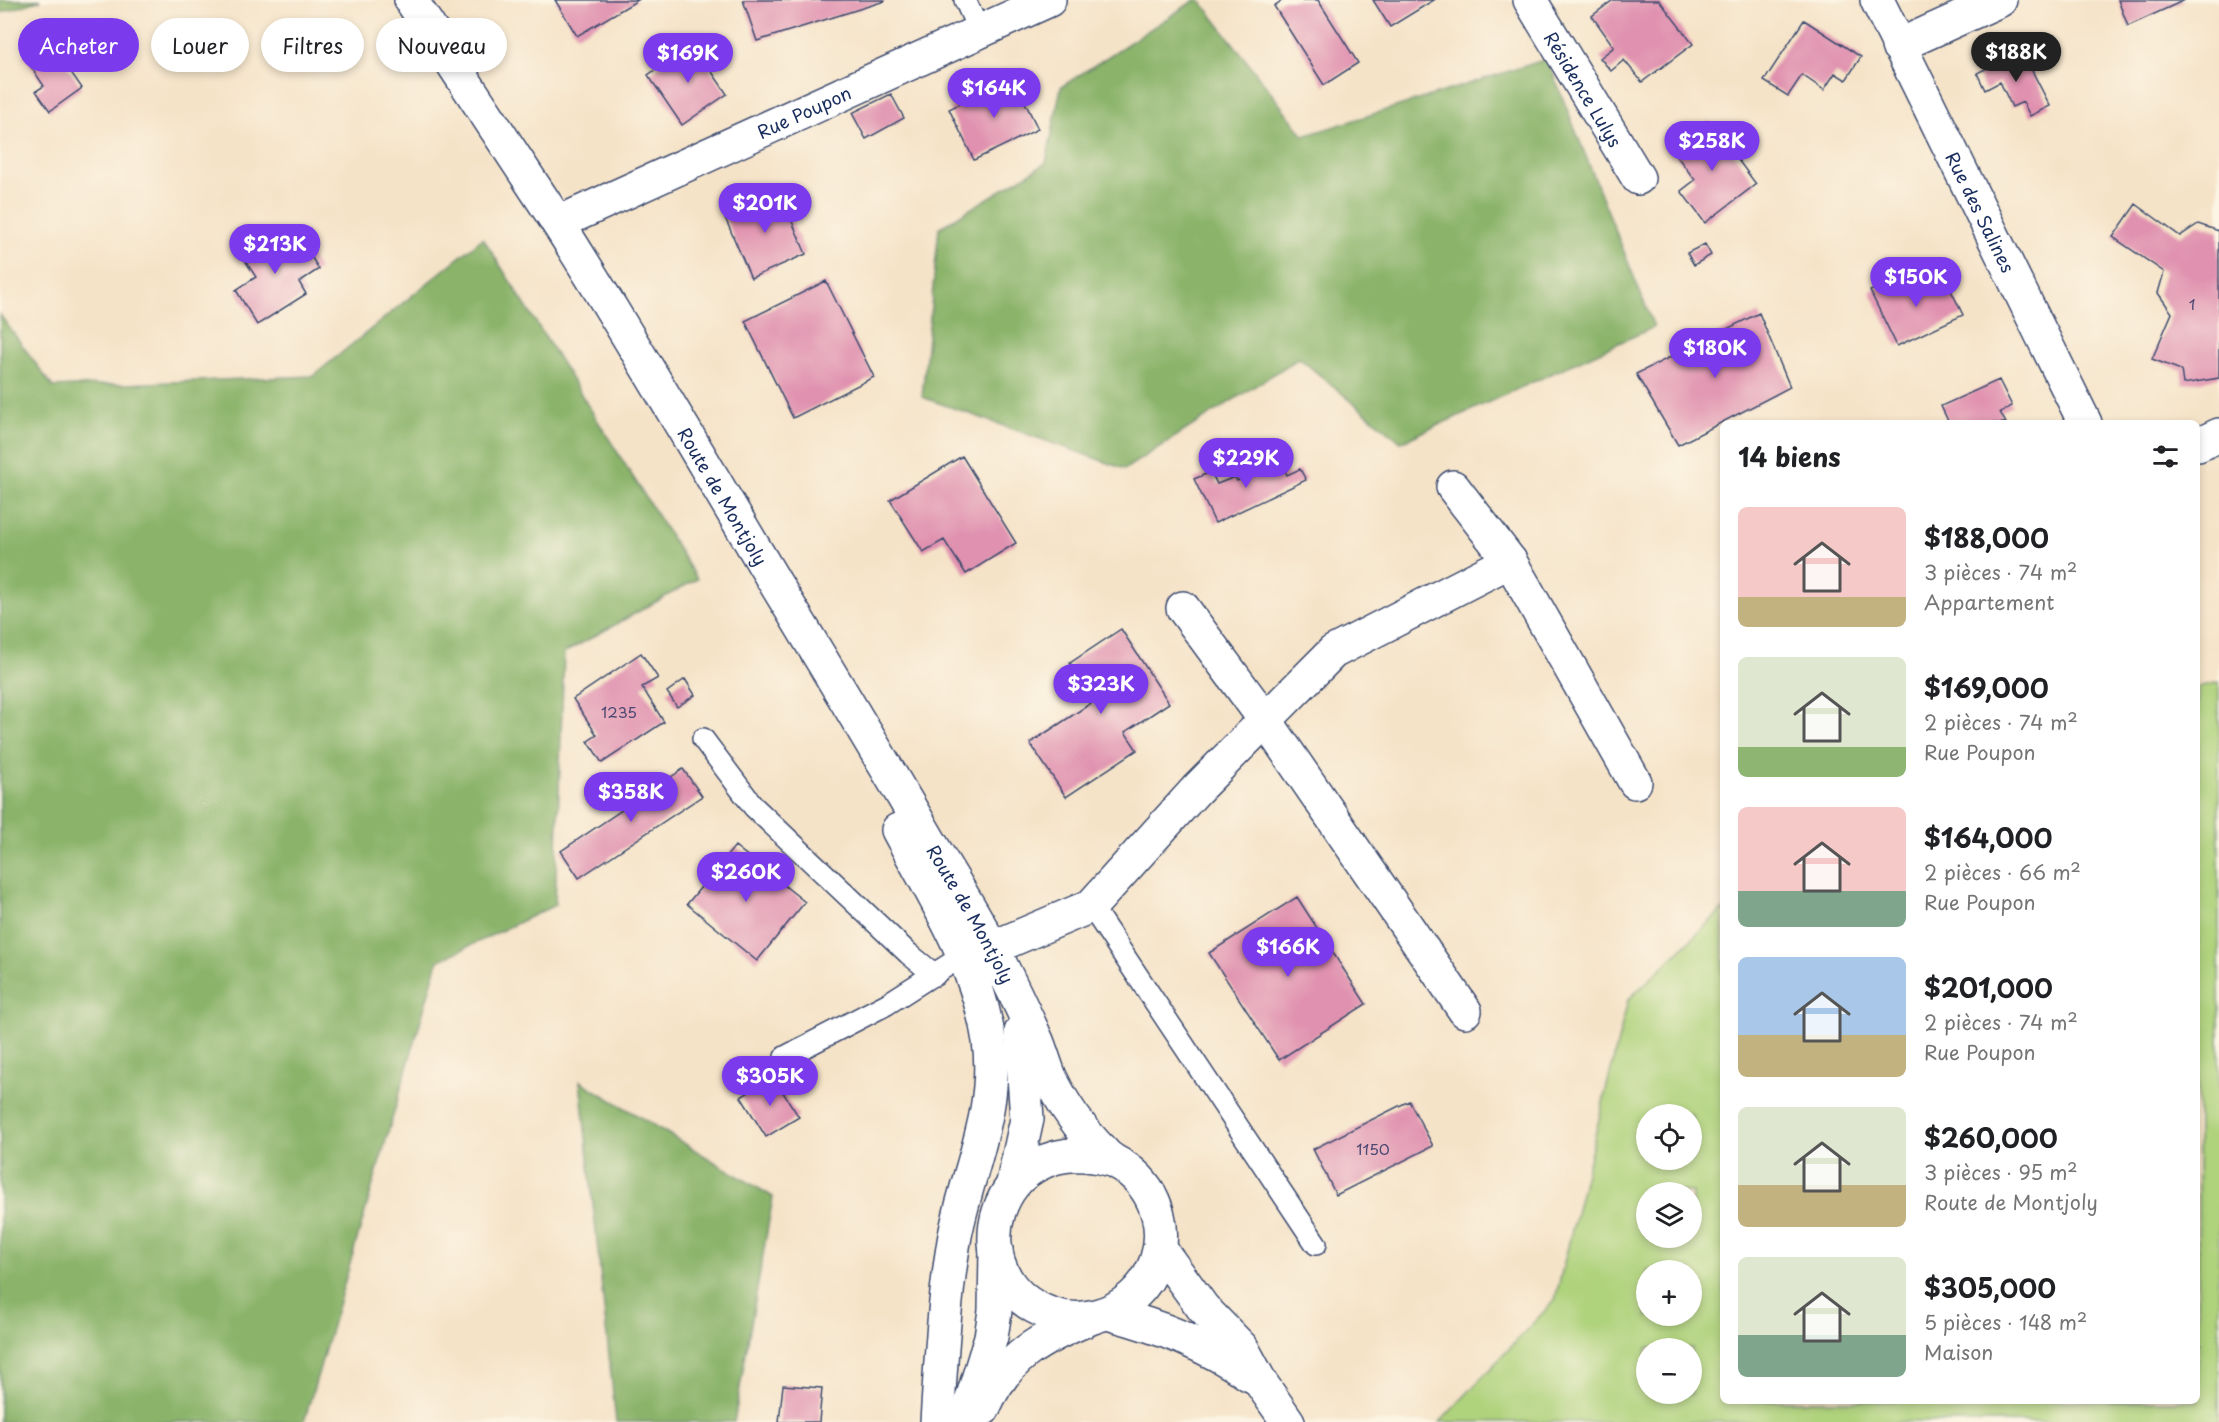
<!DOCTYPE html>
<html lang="fr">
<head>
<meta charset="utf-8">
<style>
	body { margin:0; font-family:"Playpen Sans",sans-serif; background:#f2f2f2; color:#202124; height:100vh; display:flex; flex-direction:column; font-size:22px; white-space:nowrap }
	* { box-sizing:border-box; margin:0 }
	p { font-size:20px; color:#757577 }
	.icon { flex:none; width:33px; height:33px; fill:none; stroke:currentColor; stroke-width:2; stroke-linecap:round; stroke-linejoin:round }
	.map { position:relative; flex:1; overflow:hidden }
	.details { position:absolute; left:1720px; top:420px; width:480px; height:984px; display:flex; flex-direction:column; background:#fff; border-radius:9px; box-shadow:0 3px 9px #0003 }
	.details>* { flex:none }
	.guide { position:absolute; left:18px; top:18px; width:570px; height:54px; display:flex; gap:12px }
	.fabs { position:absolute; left:1636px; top:1104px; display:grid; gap:12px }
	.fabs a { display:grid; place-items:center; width:66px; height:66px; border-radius:50%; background:#fff; box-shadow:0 3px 9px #0003; font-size:30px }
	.price { position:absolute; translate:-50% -51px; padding:0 14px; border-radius:21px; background:#7c3aed; color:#fff; font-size:20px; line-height:39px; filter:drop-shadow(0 2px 3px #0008) }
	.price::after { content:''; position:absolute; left:50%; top:36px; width:18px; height:14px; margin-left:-9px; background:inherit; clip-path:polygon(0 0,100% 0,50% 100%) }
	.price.active { background:#222; color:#fff }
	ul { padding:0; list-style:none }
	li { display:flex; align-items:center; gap:18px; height:150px; padding:0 18px }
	li span { display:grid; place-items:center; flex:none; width:168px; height:120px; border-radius:9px; color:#555 }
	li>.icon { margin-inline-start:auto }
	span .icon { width:72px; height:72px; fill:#fffc; stroke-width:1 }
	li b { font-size:26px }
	h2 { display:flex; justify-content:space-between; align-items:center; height:72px; padding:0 18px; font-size:26px }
	.pill { padding:0 21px; border-radius:27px; background:#fff; box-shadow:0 3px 9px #0003; font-size:21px; line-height:54px }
	.pill.active { background:#7c3aed; color:#fff }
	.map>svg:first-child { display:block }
</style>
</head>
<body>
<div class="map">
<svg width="2219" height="1422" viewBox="0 0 2219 1422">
	<rect width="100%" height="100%" fill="#fcf5e5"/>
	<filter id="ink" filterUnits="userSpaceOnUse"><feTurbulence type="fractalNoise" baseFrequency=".0167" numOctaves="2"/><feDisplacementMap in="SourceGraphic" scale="12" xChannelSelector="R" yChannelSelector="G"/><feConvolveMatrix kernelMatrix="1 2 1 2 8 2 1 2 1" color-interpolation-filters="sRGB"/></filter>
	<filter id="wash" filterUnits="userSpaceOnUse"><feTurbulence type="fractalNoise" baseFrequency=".008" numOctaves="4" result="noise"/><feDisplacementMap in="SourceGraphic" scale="24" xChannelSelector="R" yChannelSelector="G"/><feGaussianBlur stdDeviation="1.35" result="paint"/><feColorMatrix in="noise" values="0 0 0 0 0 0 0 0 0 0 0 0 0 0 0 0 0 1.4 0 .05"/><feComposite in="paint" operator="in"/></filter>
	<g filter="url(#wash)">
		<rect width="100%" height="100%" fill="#f5e3c8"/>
		<path fill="#afd27b" stroke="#65806c" stroke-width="1.5" fill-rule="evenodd" d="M 2219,682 L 2219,1422 L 1440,1422 L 1555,1300 L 1628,1000 L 1723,909 L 1724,1401 L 2198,1401 L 2198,687 ZM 1647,1114 L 1692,1114 L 1692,1160 L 1647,1160 ZM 1647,1192 L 1692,1192 L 1692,1238 L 1647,1238 ZM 1647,1270 L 1692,1270 L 1692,1316 L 1647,1316 ZM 1647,1348 L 1692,1348 L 1692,1394 L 1647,1394 Z"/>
		<path fill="#8bb46b" stroke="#537264" stroke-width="1.5" d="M 0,0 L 41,0 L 0,13 Z
			M 1195,0 L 1200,0 L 1304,136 L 1547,59 L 1654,327 L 1401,442 L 1299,358 L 1125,469 L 922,397 L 939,228 L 1046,163 L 1061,87 Z
			M 483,238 L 697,579 L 564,653 L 555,905 L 438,961 L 304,1422 L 0,1422 L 0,315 L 53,387 L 313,376 Z
			M 580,1081 L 773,1197 L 734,1422 L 616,1422 Z"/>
		<g id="blocks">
			<path fill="#e091af" d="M 555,0 L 638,0 L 577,36 Z
				M 743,0 L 885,0 L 885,1 L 757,41 Z
				M 1283,0 L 1318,0 L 1358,63 L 1324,85 L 1274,6 Z
				M 1373,0 L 1434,0 L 1390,27 Z
				M 1613,0 L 1659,0 L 1693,44 L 1642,82 L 1624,60 L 1611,71 L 1600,58 L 1614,47 L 1592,16 Z
				M 2118,0 L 2185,0 L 2128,26 Z
				M 1804,20 L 1861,57 L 1846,80 L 1835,73 L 1824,90 L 1802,75 L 1788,96 L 1764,81 Z
				M 53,35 L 73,64 L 68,68 L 82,88 L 50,111 L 36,91 L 44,86 L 23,55 Z
				M 693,44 L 727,94 L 682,125 L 648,75 Z
				M 2022,51 L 2050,106 L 2030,116 L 2023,102 L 2012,107 L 2000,82 L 1985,90 L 1977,73 Z
				M 1013,78 L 1038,129 L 974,160 L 949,109 Z
				M 891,94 L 904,118 L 866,139 L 852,113 Z
				M 1709,121 L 1756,184 L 1705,223 L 1681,191 L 1695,180 L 1672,150 Z
				M 778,189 L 806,254 L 751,278 L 723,213 Z
				M 2136,204 L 2180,236 L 2198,224 L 2219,231 L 2219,378 L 2183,384 L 2181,370 L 2152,359 L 2172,313 L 2158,293 L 2164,272 L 2113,237 Z
				M 268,231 L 277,244 L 296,233 L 319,269 L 299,282 L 306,294 L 257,325 L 236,290 L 256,277 L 238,250 Z
				M 1705,244 L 1711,255 L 1694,265 L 1687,253 Z
				M 1944,276 L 1963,315 L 1897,346 L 1870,291 L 1899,277 L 1907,293 Z
				M 826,281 L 874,377 L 793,418 L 745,321 Z
				M 1759,313 L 1790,387 L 1678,445 L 1636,374 Z
				M 1999,380 L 2012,406 L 2000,412 L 2006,423 L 1949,423 L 1941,406 Z
				M 1278,455 L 1287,475 L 1300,469 L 1306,480 L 1215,523 L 1194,479 L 1211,472 L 1217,484 L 1235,477 L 1237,481 L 1263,469 L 1260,464 Z
				M 962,456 L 1016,543 L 966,574 L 944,540 L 923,552 L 890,500 Z
				M 1121,629 L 1169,703 L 1125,732 L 1137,750 L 1066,797 L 1030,743 L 1096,700 L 1070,663 Z
				M 641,653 L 658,678 L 642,687 L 664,722 L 602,763 L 588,741 L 597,735 L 573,699 Z
				M 685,679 L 695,695 L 677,707 L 667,692 Z
				M 683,769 L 702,796 L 579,878 L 561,851 Z
				M 735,846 L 805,902 L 757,961 L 687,904 Z
				M 1297,897 L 1366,1004 L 1279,1060 L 1209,953 Z
				M 773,1077 L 799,1117 L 766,1137 L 741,1097 Z
				M 1409,1101 L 1433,1146 L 1336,1195 L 1313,1149 Z
				M 783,1385 L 822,1388 L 819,1422 L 779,1422 Z"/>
		</g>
	</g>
	<g filter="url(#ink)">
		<use href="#blocks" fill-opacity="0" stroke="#3c4a6e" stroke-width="1.5"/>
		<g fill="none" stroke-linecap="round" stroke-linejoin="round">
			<defs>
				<path id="service" d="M 965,0 L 980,33
					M 703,739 L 754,807 L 909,954 L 935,975
					M 1091,906 L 1316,1244
					M 785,1057 L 887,1004 L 964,955"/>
				<g id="minor">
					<path id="s1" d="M 1530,0 L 1638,178"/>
					<path id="s2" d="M 1877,0 L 2085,423"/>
					<path d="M 1898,46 L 2000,0"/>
					<path id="s3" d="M 558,223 L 1049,0"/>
					<path d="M 2198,445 L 2219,435"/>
					<path d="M 1453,487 L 1510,561 L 1635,782"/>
					<path d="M 1183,608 L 1266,721 L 1465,1011"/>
					<path d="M 992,948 L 1091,906 L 1196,790 L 1333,652 L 1510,561"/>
				</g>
				<path id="tertiary" d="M 983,1409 C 1006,1356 1041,1338 1093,1317
					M 965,1422 L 991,1337 L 995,1311 L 996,1250"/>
				<g id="secondary">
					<path id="s4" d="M 411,0 C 459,73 508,146 556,220 C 634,342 706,468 780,591 C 831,675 881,758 930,842 C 951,877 973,912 992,948 C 1008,978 1023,1010 1037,1041 C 1042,1053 1045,1065 1050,1077 C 1063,1105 1082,1131 1104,1153 C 1111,1161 1119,1163 1127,1169 C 1142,1180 1153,1196 1158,1215 C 1174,1277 1112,1335 1051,1314 C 952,1280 992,1128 1108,1159"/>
					<path d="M 898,830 C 934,897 978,965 989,1041 C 999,1112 966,1173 954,1241 C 944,1301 941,1362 937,1422"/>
					<path d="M 1013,1183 L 1027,1119 L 1021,1032"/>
					<path d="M 1160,1249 L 1203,1308 L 1242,1348 L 1261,1383 L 1288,1422"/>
					<path d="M 1108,1313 C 1160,1327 1206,1344 1250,1375"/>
				</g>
			</defs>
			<use href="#service" stroke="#3c4a6e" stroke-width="24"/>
			<use href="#minor" stroke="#3c4a6e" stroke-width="36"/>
			<use href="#tertiary" stroke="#3c4a6e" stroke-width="36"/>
			<use href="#secondary" stroke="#3c4a6e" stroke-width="36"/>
			<use href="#service" stroke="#fff" stroke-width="21"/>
			<use href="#minor" stroke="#fff" stroke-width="33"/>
			<use href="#tertiary" stroke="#fff" stroke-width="33"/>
			<use href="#secondary" stroke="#fff" stroke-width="33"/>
		</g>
	</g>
	<g text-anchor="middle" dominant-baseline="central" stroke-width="6" stroke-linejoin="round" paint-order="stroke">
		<g font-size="15" fill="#4c4872">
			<text x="2192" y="303">1</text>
			<text x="619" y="711">1235</text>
			<text x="1373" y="1148">1150</text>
		</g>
		<g font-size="18" fill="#1b2f5e" stroke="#fcf5e5">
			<text stroke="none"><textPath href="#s1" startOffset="104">Résidence Lulys</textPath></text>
			<text stroke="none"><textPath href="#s3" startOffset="270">Rue Poupon</textPath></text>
			<text stroke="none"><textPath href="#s2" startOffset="236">Rue des Salines</textPath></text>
			<text stroke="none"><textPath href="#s4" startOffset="586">Route de Montjoly</textPath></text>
			<text stroke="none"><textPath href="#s4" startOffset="1072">Route de Montjoly</textPath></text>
		</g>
	</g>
</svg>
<div class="fabs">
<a><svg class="icon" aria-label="locate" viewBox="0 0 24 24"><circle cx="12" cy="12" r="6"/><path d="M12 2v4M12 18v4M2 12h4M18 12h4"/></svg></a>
<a><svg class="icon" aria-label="layers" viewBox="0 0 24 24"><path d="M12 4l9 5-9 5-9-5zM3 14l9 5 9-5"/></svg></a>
<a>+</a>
<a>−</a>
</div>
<b class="price active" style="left:2016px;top:83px">$188K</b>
<b class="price" style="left:688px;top:84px">$169K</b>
<b class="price" style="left:994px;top:119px">$164K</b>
<b class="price" style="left:1712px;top:172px">$258K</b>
<b class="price" style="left:765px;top:234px">$201K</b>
<b class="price" style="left:275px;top:275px">$213K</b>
<b class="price" style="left:1916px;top:308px">$150K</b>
<b class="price" style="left:1715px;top:379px">$180K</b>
<b class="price" style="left:1246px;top:489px">$229K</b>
<b class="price" style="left:1101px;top:715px">$323K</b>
<b class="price" style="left:631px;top:823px">$358K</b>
<b class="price" style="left:746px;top:903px">$260K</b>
<b class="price" style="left:1288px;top:978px">$166K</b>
<b class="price" style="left:770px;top:1107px">$305K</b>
<div class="guide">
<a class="pill active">Acheter</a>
<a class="pill">Louer</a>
<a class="pill">Filtres</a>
<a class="pill">Nouveau</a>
</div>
<section class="details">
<h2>14 biens<svg class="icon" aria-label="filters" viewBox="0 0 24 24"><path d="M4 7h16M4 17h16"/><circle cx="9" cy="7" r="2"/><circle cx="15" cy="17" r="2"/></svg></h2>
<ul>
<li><span style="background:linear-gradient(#f6c9c9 75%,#c2b280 0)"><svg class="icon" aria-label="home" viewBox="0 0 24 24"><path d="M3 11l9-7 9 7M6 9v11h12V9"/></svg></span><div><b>$188,000</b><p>3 pièces · 74 m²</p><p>Appartement</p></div></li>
<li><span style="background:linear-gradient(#dfe7d0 75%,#8fb573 0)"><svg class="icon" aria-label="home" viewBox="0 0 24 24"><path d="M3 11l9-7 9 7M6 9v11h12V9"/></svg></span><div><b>$169,000</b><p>2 pièces · 74 m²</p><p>Rue Poupon</p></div></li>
<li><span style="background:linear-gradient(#f6c9c9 70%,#7fa58c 0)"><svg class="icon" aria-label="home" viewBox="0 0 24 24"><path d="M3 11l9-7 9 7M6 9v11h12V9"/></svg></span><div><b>$164,000</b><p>2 pièces · 66 m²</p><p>Rue Poupon</p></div></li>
<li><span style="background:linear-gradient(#a9c7e8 65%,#c2b280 0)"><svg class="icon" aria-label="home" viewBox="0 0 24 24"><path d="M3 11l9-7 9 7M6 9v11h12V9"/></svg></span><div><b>$201,000</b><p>2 pièces · 74 m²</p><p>Rue Poupon</p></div></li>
<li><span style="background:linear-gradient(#dfe7d0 65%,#c2b280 0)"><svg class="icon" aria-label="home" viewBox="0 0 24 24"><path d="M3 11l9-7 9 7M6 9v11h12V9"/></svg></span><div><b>$260,000</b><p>3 pièces · 95 m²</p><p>Route de Montjoly</p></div></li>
<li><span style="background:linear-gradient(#dfe7d0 65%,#7fa58c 0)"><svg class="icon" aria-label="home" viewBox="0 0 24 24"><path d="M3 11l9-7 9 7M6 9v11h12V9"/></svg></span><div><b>$305,000</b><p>5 pièces · 148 m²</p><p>Maison</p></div></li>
</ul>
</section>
</div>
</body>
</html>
